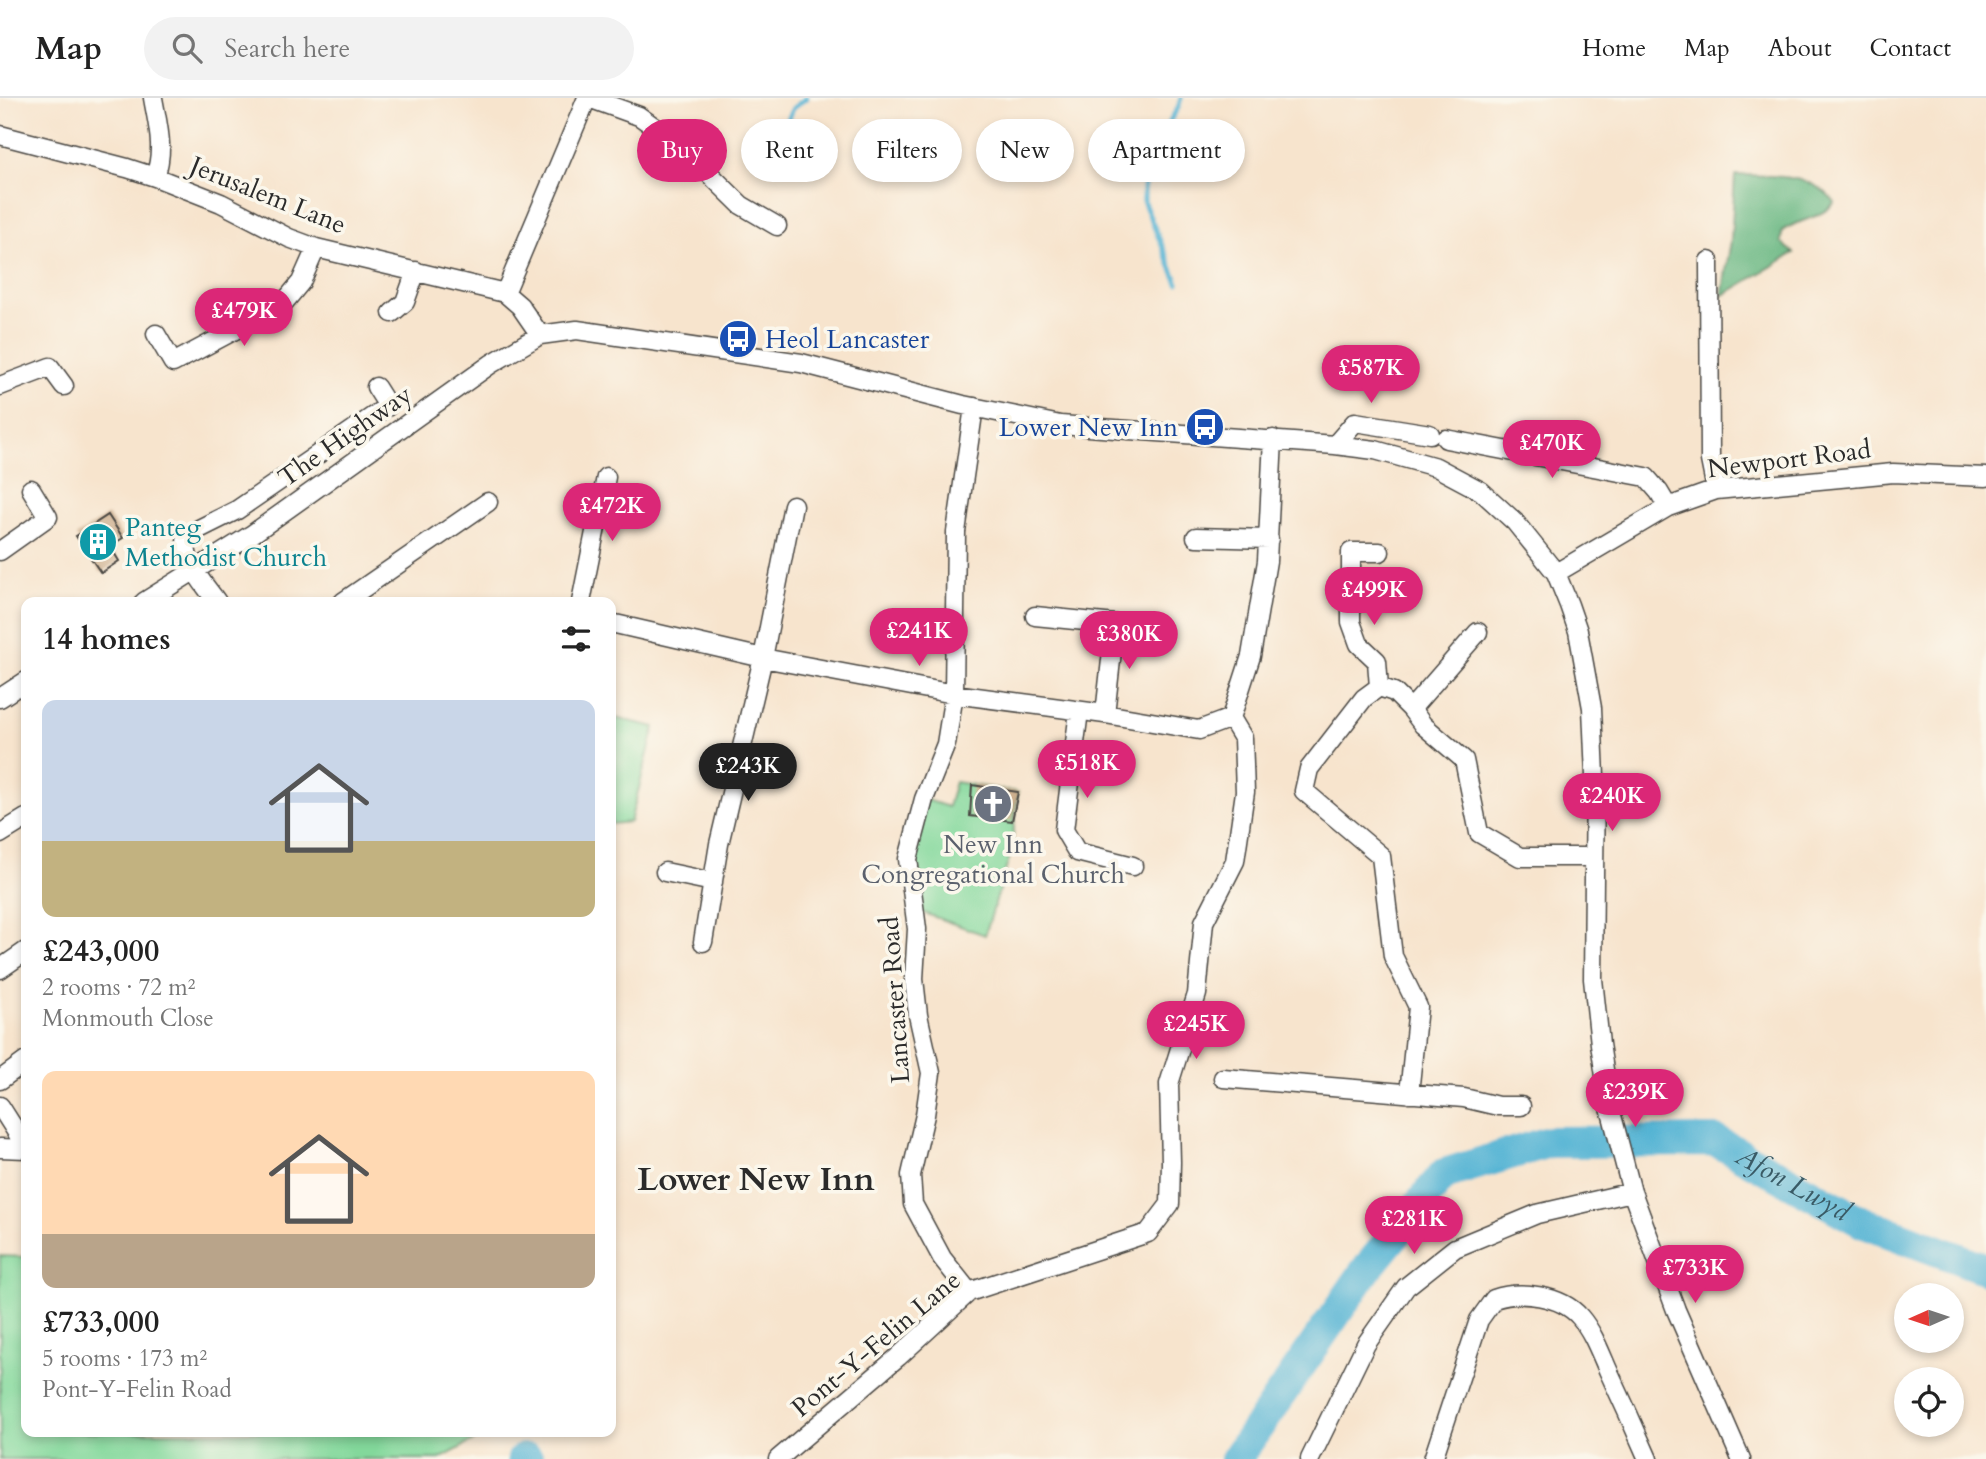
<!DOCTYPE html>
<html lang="en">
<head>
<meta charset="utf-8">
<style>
	body { margin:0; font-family:Cardo,serif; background:#f2f2f2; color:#222; height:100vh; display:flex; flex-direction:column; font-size:26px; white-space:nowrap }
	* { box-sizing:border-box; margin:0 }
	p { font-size:23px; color:#767676 }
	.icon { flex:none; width:38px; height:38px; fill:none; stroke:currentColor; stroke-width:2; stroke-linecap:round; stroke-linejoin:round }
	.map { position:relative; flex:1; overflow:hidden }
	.sheet { position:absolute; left:21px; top:499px; width:595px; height:840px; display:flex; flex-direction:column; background:#fff; border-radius:14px; box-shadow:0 4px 10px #0003 }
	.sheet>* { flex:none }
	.hud { position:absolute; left:637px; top:21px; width:665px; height:63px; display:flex; gap:14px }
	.needle { width:46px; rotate:267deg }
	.controls { position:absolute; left:1894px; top:1185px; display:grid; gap:14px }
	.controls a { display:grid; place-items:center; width:70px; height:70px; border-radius:50%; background:#fff; box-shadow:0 4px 10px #0003; font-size:35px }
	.price { position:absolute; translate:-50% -60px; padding:0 16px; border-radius:24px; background:#db2777; color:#fff; font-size:23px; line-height:46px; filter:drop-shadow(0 2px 4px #0008) }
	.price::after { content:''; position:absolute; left:50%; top:42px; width:21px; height:16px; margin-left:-10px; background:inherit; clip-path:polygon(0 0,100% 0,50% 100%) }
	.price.active { background:#222; color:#fff }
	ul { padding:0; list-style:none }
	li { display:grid; align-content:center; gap:14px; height:371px; padding:0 21px }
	li span { display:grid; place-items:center; height:217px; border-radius:14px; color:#555 }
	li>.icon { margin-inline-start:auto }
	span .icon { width:126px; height:126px; fill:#fffc; stroke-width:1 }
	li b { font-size:30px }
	h2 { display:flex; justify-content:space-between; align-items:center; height:84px; padding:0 21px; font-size:30px }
	.chip { padding:0 24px; border-radius:32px; background:#fff; box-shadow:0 4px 10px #0003; font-size:24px; line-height:63px }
	.chip.active { background:#db2777; color:#fff }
	header { display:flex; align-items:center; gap:42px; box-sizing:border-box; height:98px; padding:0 35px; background:#fff; border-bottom:2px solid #e0e0e0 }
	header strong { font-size:33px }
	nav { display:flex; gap:38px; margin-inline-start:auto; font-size:24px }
	.search { width:490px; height:63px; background:#f2f2f2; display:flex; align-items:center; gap:18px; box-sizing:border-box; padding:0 24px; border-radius:38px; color:#767676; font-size:26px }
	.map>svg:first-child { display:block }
</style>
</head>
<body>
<header>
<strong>Map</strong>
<div class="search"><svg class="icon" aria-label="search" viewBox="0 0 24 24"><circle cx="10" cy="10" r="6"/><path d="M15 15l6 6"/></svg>Search here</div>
<nav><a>Home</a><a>Map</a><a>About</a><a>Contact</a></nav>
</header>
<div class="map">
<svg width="1986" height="1361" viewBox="0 0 1986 1361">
	<rect width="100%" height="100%" fill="#fbf7ec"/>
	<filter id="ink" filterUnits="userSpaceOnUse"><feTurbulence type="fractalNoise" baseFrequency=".0143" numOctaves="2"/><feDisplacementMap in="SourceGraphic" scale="14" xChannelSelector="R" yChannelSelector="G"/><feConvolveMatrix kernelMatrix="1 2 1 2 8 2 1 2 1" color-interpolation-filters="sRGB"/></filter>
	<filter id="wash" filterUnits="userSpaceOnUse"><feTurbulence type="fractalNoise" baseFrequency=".00686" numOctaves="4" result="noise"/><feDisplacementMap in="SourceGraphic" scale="28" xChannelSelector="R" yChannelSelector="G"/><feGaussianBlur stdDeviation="1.57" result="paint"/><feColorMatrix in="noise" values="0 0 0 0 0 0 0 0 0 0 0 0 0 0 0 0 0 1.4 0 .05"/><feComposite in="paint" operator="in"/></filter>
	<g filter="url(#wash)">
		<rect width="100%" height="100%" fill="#f7e4cd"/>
		<path fill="#83d89b" stroke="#578263" stroke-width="2" d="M 611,619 L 655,629 L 630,724 L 611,726 Z
			M 955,684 L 1018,694 L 1011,755 L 985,837 L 915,812 L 908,761 L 924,701 L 948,709 Z
			M 0,1158 L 26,1159 L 26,1334 L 487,1334 L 488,1335 L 440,1361 L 0,1361 Z"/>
		<path fill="#6ab883" stroke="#4a7257" stroke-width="2" d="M 1735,77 C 1770,78 1811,74 1835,104 C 1821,121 1799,121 1782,133 L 1781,144 L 1794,155 L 1722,198 L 1731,142 Z"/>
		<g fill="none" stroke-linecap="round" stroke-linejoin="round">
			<path stroke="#55b4d4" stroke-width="5" d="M 787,25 L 793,10 L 806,0
				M 1178,185 L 1144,105 L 1144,83 L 1149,55 L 1178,10 L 1181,0"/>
			<g stroke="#55b4d4" stroke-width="32">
				<path d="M 523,1361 L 528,1361"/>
				<path id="s1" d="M 1236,1361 L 1366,1172 L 1444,1076 L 1549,1044 L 1716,1043 L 1862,1124 L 1986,1171"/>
			</g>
		</g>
		<g id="blocks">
			<path fill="#c7a682" d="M 108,417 L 123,440 L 110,448 L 119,463 L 101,475 L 76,438 Z
				M 972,687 L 1018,694 L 1012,723 L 970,718 Z"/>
		</g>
	</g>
	<g filter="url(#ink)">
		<use href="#blocks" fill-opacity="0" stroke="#4a4743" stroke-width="2"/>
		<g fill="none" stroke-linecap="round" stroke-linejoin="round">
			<defs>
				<path id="minor" d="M 153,0 C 158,29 165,50 155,79
					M 589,0 L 639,18 L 679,46 L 741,107 L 777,128
					M 0,37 L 127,70 L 155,79 L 221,105 L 289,140 L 316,150 L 505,195 L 520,208 L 540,237
					M 1709,163 L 1710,362 L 1716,392
					M 505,195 L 587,0
					M 392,215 L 405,204 L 416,173
					M 156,236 L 173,265 L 282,207 L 301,184 L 316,150
					M 0,288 L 50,269 L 64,288
					M 1446,341 L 1646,379 L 1659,394 L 1668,409
					M 1335,347 L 1355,324 L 1430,336
					M 1196,439 L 1269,441
					M 0,453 L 48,419 L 31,391
					M 1556,475 L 1668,409 L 1716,392 L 1893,375 L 1986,379
					M 144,504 L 251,437 L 491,266 L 540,237 L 577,232 L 801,265 L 963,307 L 1060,327 L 1335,347 L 1375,352 L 1436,369 L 1481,393 L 1515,424 L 1556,475 L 1569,507 L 1578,533 L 1592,610 L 1595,678 L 1593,881 L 1600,946 L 1610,1010 L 1632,1094 L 1676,1212 L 1741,1361
					M 217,504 C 203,484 181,463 187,437 L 237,412 L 388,308 L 376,289
					M 343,504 L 488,404
					M 581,504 L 606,379
					M 1035,518 L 1115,526 L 1105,616
					M 611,525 L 763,560 L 954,596 L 1105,616 L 1199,632 L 1231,620
					M 1379,589 L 1364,600 L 1309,671 L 1304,693 L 1381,758 L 1393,858 L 1418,909 L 1409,996
					M 1379,589 L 1394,594 L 1411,611 L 1423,627 L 1464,662 L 1479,735 L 1520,759 L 1593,759
					M 1379,589 L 1377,563 L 1359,546 L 1351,524 L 1351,454 L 1380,454
					M 0,600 L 26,583
					M 1411,611 L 1478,534
					M 1079,613 L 1064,732 L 1077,754 L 1133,768
					M 0,736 L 26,720
					M 665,774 L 713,784
					M 703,844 L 719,746 L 763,560 L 793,407
					M 0,871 L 26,853
					M 1223,980 L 1464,1000 L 1498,1008 L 1521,1008
					M 0,982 L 26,963
					M 0,1008 L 26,1049
					M 0,1050 L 26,1051
					M 969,1194 L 942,1160 L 913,1106 L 911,1077 L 925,1017 L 931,975 L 918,917 L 914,881 L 917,831 L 908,761 L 924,701 L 946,646 L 954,596 L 956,434 L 974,309
					M 778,1361 L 898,1259 L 969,1194 L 1148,1135 L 1170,1106 L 1171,1064 L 1169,986 L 1197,896 L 1204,824 L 1235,763 L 1245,694 L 1243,640 L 1231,620 L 1251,558 L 1267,463 L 1273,341
					M 1310,1361 L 1366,1246 L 1406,1189 L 1455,1150 L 1537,1116 L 1632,1094
					M 1433,1361 L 1479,1222 L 1494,1201 C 1520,1192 1561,1197 1580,1219 C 1593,1234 1600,1254 1608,1272 C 1622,1302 1635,1331 1648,1361"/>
			</defs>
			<use href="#minor" stroke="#4a4743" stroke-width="21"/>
			<use href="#minor" stroke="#fff" stroke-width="18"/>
		</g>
	</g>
	<defs>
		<symbol id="bus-disc" viewBox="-11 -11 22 22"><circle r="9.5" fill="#1a4fb4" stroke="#fbf7ec"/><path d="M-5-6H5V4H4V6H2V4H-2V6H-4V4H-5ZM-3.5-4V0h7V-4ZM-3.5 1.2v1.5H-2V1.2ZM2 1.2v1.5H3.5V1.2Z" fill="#fff"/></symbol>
		<symbol id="building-disc" viewBox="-11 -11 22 22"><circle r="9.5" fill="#0f9aa8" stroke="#fbf7ec"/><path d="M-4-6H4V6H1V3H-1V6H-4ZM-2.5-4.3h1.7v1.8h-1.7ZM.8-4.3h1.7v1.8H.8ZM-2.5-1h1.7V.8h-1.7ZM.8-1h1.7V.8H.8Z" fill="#fff"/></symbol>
		<symbol id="church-disc" viewBox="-11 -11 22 22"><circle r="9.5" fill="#6b7280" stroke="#fbf7ec"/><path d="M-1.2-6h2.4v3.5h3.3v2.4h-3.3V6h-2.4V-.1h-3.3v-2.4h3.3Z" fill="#fff"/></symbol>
	</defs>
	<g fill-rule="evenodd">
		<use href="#bus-disc" x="716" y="219" width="44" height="44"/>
		<use href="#bus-disc" x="1183" y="307" width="44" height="44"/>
		<use href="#building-disc" x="76" y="422" width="44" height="44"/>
		<use href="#church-disc" x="971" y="684" width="44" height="44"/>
	</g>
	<g text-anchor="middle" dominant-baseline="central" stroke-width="7" stroke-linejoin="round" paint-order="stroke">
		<g font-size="26" fill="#2b2b2b" stroke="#fbf7ec">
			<text transform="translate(268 97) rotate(22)">Jerusalem Lane</text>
			<text transform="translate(345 338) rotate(-35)">The Highway</text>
			<text transform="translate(1789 361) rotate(-7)">Newport Road</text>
			<text transform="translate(895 902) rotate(-94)">Lancaster Road</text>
			<text transform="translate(876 1246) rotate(-40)">Pont-Y-Felin Lane</text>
		</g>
		<g font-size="26" fill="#164399" stroke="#fbf7ec" text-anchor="start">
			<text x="765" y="241">Heol Lancaster</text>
			<text x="1178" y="329" text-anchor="end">Lower New Inn</text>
		</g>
		<g font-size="26" fill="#0d838f" stroke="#fbf7ec" text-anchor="start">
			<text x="125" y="429">Panteg<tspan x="125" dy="30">Methodist Church</tspan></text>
		</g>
		<g font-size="26" fill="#5b616d" stroke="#fbf7ec">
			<text x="993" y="746">New Inn<tspan x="993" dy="30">Congregational Church</tspan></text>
		</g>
		<g font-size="28" font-style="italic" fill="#3a5b66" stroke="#fbf7ec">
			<text stroke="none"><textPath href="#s1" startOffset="718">Afon Lwyd</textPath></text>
		</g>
		<g font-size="33" font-weight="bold" fill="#2b2b2b" stroke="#fbf7ec">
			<text x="756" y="1081">Lower New Inn</text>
		</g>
	</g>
</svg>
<div class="controls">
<a><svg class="needle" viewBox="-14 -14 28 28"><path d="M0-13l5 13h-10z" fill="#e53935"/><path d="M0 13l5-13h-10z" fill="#767676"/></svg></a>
<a><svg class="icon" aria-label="locate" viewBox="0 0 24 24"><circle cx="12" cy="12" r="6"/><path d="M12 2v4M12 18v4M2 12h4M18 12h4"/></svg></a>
</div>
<b class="price" style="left:244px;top:250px">£479K</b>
<b class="price" style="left:1371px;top:307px">£587K</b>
<b class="price" style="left:1552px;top:382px">£470K</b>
<b class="price" style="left:612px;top:445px">£472K</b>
<b class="price" style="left:1374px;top:529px">£499K</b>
<b class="price" style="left:919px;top:570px">£241K</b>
<b class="price" style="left:1129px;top:573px">£380K</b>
<b class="price" style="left:1087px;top:702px">£518K</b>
<b class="price active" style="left:748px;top:705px">£243K</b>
<b class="price" style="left:1612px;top:735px">£240K</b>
<b class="price" style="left:1196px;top:963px">£245K</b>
<b class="price" style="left:1635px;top:1031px">£239K</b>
<b class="price" style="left:1414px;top:1158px">£281K</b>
<b class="price" style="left:1695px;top:1207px">£733K</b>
<div class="hud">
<a class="chip active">Buy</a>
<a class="chip">Rent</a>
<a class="chip">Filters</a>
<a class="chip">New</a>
<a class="chip">Apartment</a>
</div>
<section class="sheet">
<h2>14 homes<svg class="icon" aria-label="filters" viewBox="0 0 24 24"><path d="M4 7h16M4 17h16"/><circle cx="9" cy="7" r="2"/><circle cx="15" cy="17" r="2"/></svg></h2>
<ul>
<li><span style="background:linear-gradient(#c9d6e8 65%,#c2b280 0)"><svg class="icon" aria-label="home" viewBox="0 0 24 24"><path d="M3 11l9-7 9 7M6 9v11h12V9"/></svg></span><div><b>£243,000</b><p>2 rooms · 72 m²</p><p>Monmouth Close</p></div></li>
<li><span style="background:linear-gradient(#ffd9b3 75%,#b9a48a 0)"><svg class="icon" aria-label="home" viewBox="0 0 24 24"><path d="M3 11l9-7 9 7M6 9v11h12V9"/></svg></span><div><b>£733,000</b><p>5 rooms · 173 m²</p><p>Pont-Y-Felin Road</p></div></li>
</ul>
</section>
</div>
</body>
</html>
